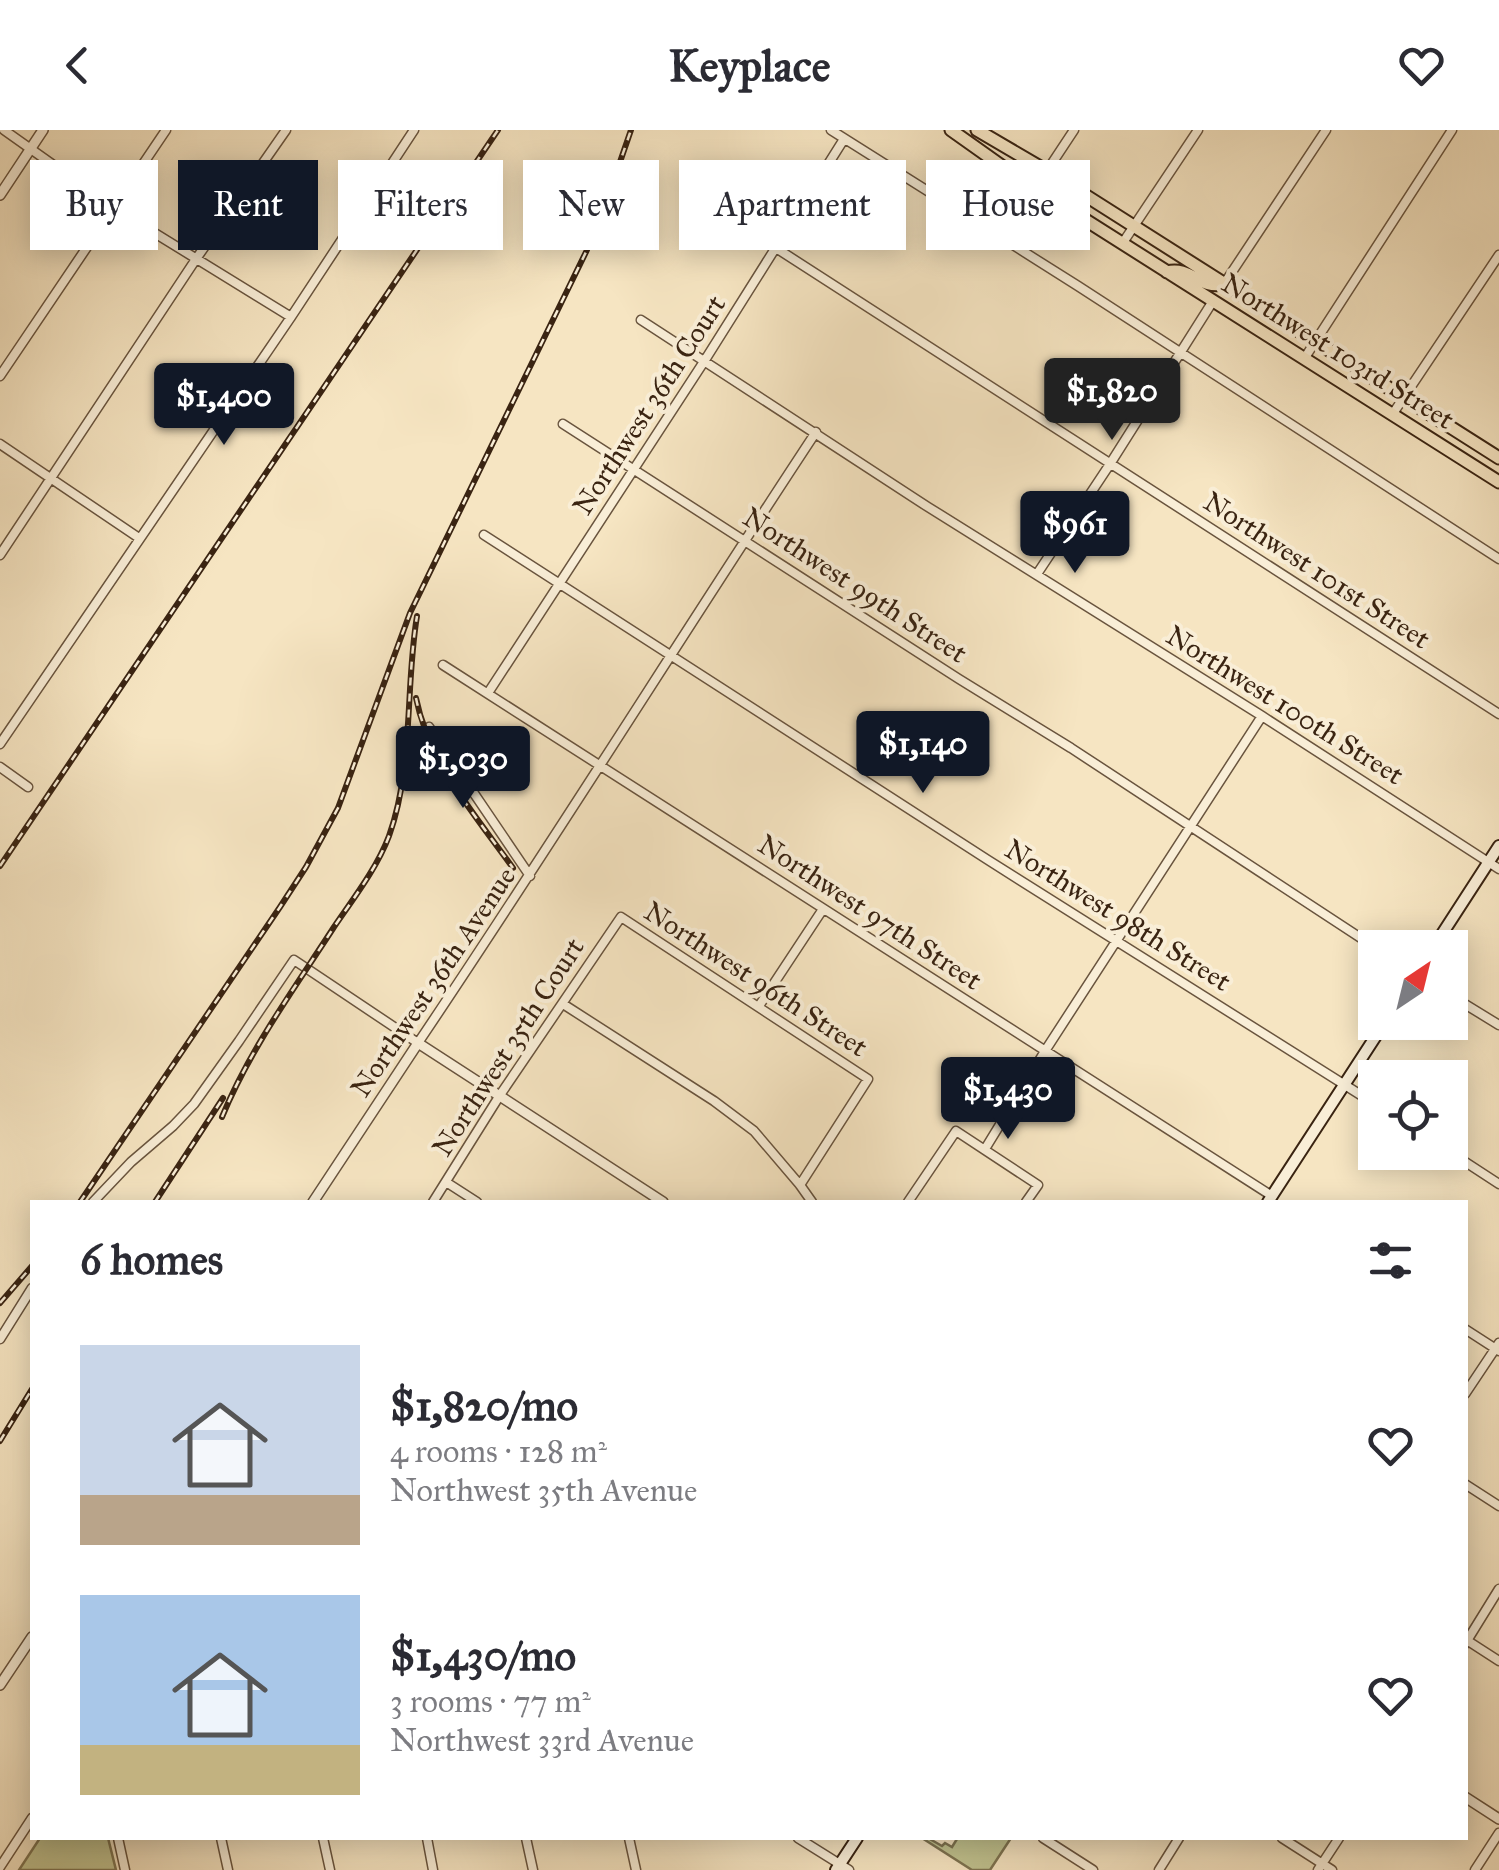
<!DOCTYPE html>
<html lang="en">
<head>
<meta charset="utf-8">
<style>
	body { margin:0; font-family:"IM FELL Great Primer",serif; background:#f7f7f7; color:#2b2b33; height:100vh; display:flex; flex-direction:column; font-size:38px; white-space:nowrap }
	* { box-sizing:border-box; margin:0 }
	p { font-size:32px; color:#7c7c81 }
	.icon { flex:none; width:55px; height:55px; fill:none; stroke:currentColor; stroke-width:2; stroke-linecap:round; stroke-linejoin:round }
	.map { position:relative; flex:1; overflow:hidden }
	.details { position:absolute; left:30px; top:1070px; width:1438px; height:640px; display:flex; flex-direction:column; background:#fff; border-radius:0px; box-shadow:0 5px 25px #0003 }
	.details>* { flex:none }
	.banner { position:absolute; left:30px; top:30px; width:1440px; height:90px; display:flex; gap:20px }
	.needle { width:65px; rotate:35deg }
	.buttons { position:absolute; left:1358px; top:800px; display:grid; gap:20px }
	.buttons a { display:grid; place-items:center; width:110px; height:110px; border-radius:0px; background:#fff; box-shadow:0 5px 25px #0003; font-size:50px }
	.price { position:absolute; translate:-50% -85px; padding:0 22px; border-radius:10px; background:#111827; color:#fff; font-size:32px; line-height:65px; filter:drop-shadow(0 2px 5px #0008) }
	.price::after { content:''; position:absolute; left:50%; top:60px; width:30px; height:22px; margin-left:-15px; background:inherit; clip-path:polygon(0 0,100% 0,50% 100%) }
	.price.current { background:#222; color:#fff }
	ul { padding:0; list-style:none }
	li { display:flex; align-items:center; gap:30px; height:250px; padding:0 50px }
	li span { display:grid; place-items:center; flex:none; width:280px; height:200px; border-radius:0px; color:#555 }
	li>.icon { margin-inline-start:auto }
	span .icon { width:120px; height:120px; fill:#fffc; stroke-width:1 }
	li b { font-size:42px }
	h2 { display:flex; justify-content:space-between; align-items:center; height:120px; padding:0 50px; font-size:42px }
	.chip { padding:0 35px; border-radius:0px; background:#fff; box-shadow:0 5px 25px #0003; font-size:35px; line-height:90px }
	.chip.current { background:#111827; color:#fff }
	header { display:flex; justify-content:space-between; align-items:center; height:130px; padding:0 50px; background:#fff; font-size:45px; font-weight:700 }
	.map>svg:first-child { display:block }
</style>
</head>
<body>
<header><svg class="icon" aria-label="back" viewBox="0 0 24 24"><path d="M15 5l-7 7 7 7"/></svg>Keyplace<svg class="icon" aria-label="heart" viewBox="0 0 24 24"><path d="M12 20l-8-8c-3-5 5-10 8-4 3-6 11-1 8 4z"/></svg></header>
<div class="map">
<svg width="1499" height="1740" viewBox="0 0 1499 1740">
	<rect width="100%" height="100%" fill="#f6e5c2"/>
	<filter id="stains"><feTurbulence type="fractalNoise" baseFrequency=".002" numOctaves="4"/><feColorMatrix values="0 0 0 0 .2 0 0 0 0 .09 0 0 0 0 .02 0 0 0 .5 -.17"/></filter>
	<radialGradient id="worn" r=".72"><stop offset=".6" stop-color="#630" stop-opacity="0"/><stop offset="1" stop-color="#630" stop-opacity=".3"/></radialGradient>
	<path fill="#c1c390" stroke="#7e7451" stroke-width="2.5" d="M 40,1708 L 108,1708 L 116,1740 L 19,1740 Z
		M 922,1708 L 928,1708 L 942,1716 L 945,1713 L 952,1717 L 957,1709 L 955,1708 L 1011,1708 L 990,1740 L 972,1740 Z"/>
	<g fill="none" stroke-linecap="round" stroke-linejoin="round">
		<defs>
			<path id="minor" d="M 4,0 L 114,78 L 291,187
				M 831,0 L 1078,156 L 1499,429
				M 1035,59 L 1074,0
				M 706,75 L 776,118 L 1499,584
				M 1122,114 L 1198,0
				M 1224,154 L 1326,0
				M 641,190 L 928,377 L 1262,586 L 1499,739
				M 1304,229 L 1452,0
				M 0,246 L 166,0
				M 1392,285 L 1499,125
				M 563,294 L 959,549 L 1071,618 L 1376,818
				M 0,314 L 139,408
				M 484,405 L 988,730 L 1375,974
				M 0,425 L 196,129 L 286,0
				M 1037,444 L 1110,334 L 1213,171
				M 443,535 L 1272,1066
				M 488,563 L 705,230 L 844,9
				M 429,597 L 530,746
				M 0,614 L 291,187 L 414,0
				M 0,637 L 28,657
				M 1450,865 L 1499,895
				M 563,874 L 714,971 L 754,1001 L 800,1055 L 812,1072
				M 759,876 L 823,779
				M 985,1019 L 1045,921 L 1262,586
				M 1450,1022 L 1499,1054
				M 446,1052 L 477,1072
				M 93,1072 L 131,1032 L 173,996 L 194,974 L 239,911 L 294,830 L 418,913 C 554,711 682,505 816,302
				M 433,1072 L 500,965 L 621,787 L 868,949 L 800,1055
				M 908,1072 L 956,1001 L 1038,1055 L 1026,1072
				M 1465,1199 L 1499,1221
				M 0,1209 L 32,1158
				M 1465,1264 L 1499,1213
				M 1465,1354 L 1499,1376
				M 1465,1509 L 1499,1531
				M 1465,1514 L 1499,1459
				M 118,1708 L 125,1740
				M 221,1708 L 228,1740
				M 323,1708 L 330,1740
				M 427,1708 L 433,1740
				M 526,1708 L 533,1740
				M 629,1708 L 636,1740
				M 798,1708 L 849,1740
				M 1043,1708 L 1093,1740
				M 1282,1708 L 1332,1740
				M 0,1737 L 32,1688
				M 1159,1740 L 1179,1708
				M 1318,1740 L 1339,1708
				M 1475,1740 L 1499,1703"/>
			<path id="tertiary" d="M 0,65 L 43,0
				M 313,1072 L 418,913 L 663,1072
				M 0,1555 L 32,1507
				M 1465,1667 L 1499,1689"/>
			<path id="secondary" d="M 1433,818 L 1499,716
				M 1268,1072 L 1385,892
				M 836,1740 L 857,1708"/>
			<path id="primary" d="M 951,0 L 1013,44 L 1499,352
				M 977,0 L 1047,41 L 1499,328
				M 1167,142 C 1190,136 1199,159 1223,154"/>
		</defs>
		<use href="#minor" stroke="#69543e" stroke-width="11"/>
		<use href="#tertiary" stroke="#69543e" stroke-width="12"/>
		<use href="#secondary" stroke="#3a2412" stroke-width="14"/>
		<use href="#primary" stroke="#3a2412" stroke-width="15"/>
		<use href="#minor" stroke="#f9eed7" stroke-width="8"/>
		<use href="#tertiary" stroke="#f9eed7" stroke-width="9"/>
		<use href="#secondary" stroke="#f9eed7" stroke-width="10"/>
		<use href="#primary" stroke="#f6e5c2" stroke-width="11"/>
		<defs>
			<path id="rail" d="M 416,568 C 429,633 476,686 513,738
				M 0,736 L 498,0
				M 222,987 C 250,919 294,859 334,797 C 353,769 377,738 389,706 C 414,636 405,558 417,486
				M 80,1072 L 280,777 L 306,737 L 338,678 L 410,483 L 586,122 L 600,90 L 631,0
				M 155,1072 L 223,968
				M 0,1173 L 32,1136
				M 0,1311 L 32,1259"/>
		</defs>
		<use href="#rail" stroke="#3a2412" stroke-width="6"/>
		<use href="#rail" stroke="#f9eed7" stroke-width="2.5" stroke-dasharray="8" stroke-linecap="butt"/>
	</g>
	<g text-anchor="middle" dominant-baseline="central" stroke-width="8" stroke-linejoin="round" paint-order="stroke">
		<g font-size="28" fill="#3a2412" stroke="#f9eed7">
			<text transform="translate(1338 221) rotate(32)">Northwest 103rd Street</text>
			<text transform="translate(649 275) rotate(-57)">Northwest 36th Court</text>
			<text transform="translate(1317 440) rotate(33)">Northwest 101st Street</text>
			<text transform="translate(855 455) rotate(33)">Northwest 99th Street</text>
			<text transform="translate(1285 575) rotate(32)">Northwest 100th Street</text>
			<text transform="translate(870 782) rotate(33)">Northwest 97th Street</text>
			<text transform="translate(1118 785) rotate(32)">Northwest 98th Street</text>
			<text transform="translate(756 849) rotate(33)">Northwest 96th Street</text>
			<text transform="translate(433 852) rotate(-56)">Northwest 36th Avenue</text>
			<text transform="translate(508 917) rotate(-57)">Northwest 35th Court</text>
		</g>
	</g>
	<rect width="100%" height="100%" filter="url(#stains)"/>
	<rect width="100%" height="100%" fill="url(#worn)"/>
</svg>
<div class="buttons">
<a><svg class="needle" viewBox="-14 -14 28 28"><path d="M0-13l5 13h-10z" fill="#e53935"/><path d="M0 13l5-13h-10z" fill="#7c7c81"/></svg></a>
<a><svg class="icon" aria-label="locate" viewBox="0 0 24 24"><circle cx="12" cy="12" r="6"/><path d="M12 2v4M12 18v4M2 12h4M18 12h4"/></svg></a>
</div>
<b class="price current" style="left:1112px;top:313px">$1,820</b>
<b class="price" style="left:224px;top:318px">$1,400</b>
<b class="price" style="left:1075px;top:446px">$961</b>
<b class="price" style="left:923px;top:666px">$1,140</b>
<b class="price" style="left:463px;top:681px">$1,030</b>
<b class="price" style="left:1008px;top:1012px">$1,430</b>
<div class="banner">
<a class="chip">Buy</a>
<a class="chip current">Rent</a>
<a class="chip">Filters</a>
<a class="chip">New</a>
<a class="chip">Apartment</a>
<a class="chip">House</a>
</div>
<section class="details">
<h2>6 homes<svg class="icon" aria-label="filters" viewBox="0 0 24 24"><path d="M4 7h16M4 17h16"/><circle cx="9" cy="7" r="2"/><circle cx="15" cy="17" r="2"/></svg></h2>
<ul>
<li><span style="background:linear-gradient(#c9d6e8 75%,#b9a48a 0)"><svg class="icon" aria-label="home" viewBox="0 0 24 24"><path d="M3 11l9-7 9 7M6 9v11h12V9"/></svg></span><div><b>$1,820/mo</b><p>4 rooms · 128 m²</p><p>Northwest 35th Avenue</p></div><svg class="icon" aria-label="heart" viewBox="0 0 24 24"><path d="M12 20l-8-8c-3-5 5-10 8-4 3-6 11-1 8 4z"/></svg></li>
<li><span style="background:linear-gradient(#a9c7e8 75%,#c2b280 0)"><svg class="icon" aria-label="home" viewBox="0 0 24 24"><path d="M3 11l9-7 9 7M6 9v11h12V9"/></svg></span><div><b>$1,430/mo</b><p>3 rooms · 77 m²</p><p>Northwest 33rd Avenue</p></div><svg class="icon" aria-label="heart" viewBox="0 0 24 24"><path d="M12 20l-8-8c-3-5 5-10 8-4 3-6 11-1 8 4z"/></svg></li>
</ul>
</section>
</div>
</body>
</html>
